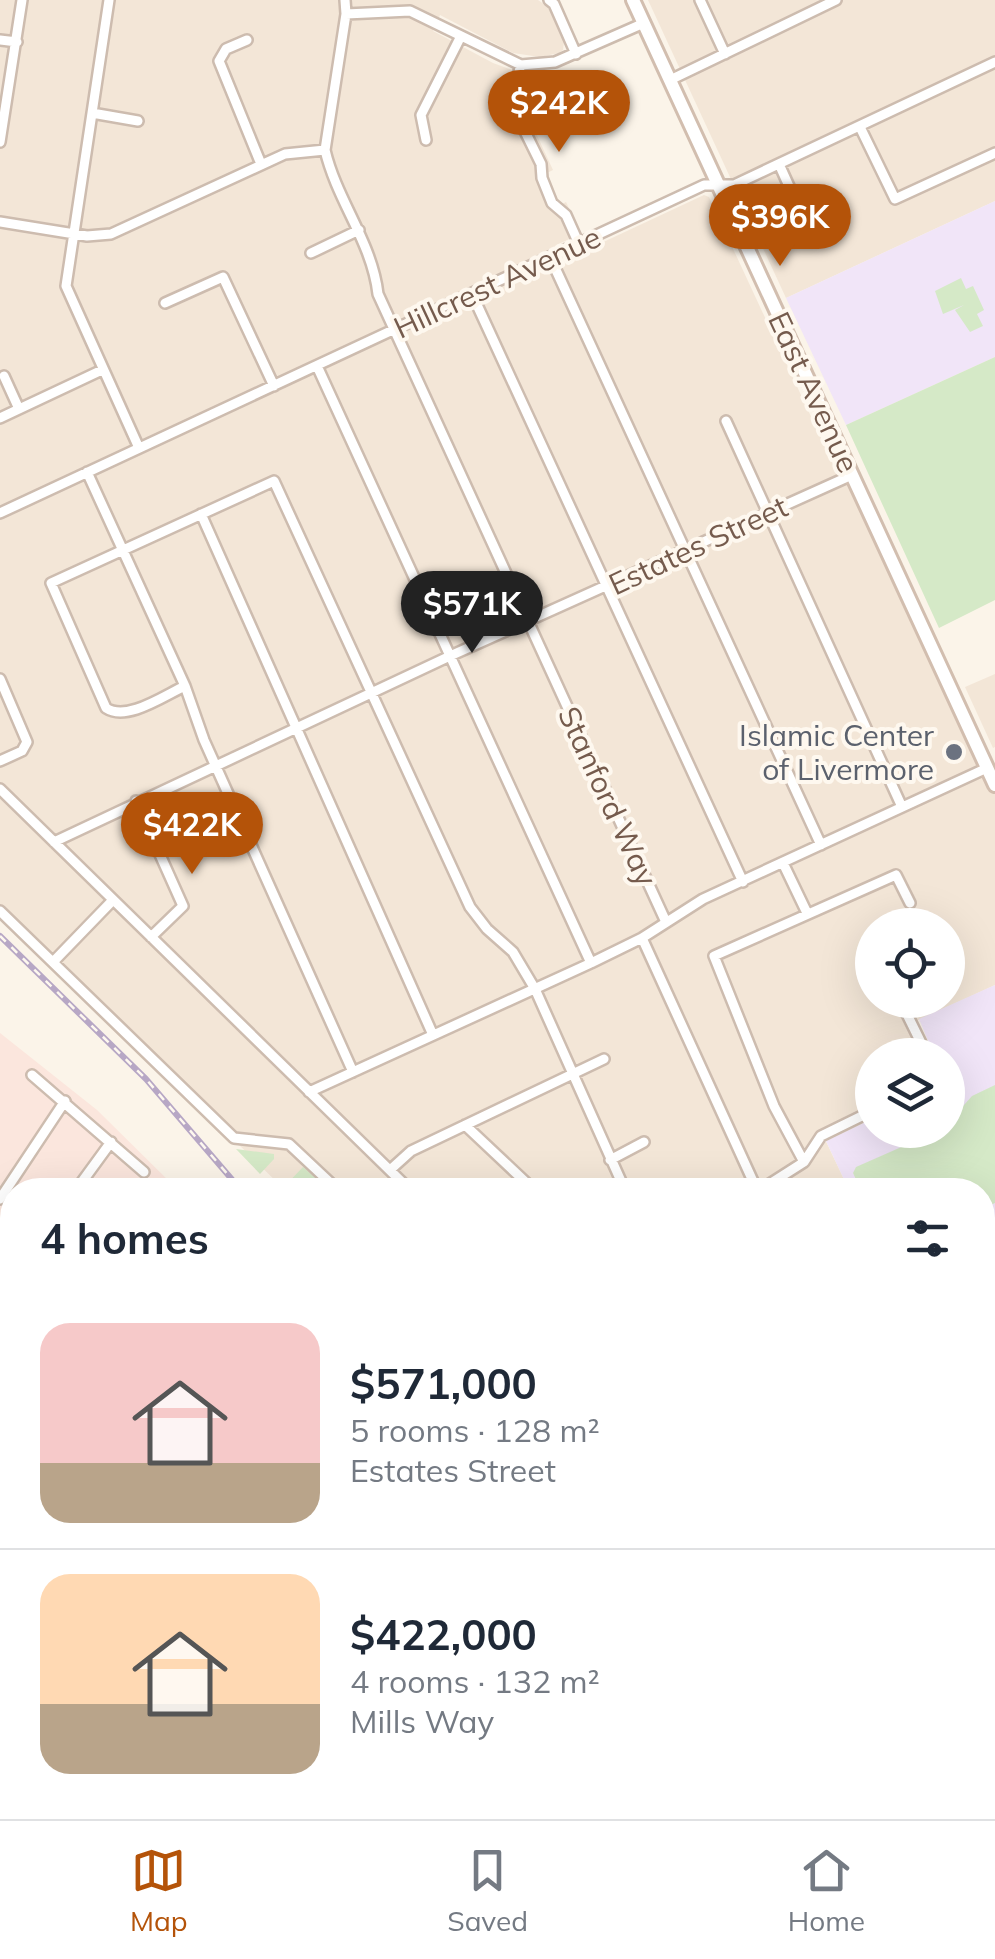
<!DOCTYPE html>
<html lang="en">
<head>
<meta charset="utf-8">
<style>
	body { margin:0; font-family:Mulish,sans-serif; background:#f2f2f3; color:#1f2937; height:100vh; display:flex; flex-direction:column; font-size:38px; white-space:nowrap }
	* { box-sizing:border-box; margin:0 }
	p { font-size:32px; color:#747a83 }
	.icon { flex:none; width:55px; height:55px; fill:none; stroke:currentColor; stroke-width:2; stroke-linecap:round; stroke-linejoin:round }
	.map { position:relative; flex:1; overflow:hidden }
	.drawer { position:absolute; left:0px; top:1178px; width:995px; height:642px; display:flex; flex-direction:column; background:#fff; border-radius:40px 40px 0 0; box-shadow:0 10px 40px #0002 }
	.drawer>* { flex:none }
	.tools { position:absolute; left:855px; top:908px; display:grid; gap:20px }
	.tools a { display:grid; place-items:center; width:110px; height:110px; border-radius:50%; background:#fff; box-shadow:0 10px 40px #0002; font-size:50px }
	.price { position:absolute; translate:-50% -85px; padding:0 22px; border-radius:35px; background:#b45309; color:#fff; font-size:32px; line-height:65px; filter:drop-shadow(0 2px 5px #0008) }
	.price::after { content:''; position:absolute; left:50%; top:60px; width:30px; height:22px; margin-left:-15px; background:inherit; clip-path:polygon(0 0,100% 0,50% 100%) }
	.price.selected { background:#222; color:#fff }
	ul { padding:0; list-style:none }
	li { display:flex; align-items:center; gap:30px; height:250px; padding:0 40px }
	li+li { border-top:2px solid #e0e1e3 }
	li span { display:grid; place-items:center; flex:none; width:280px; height:200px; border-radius:30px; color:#555 }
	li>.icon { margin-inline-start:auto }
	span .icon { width:120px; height:120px; fill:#fffc; stroke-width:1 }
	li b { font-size:42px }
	h2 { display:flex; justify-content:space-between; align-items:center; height:120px; padding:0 40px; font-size:42px }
	.menu { display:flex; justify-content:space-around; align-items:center; height:140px; border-top:2px solid #e0e1e3; background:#fff; font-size:28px; color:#747a83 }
	.menu a { display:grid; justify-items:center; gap:5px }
	.menu .selected { color:#b45309 }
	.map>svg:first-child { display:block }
</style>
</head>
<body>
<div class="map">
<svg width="995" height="1819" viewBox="0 0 995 1819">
	<rect width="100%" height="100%" fill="#fbf4e9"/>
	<path fill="#f3e6d7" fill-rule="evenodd" d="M 0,0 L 538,0 L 548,7 L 564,42 L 563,50 L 559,53 L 540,57 L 513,53 L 440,15 L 433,31 L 493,63 L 523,74 L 521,101 L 553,170 L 545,174 L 560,205 L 566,202 L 581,234 L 556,245 L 567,259 L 704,195 L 709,197 L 833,464 L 849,467 L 995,785 L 995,985 L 910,1024 L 922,1055 L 872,1055 L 872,1107 L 821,1131 L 849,1190 L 285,1190 L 0,911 ZM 872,925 L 948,925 L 948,1000 L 872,1000 Z
		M 648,0 L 995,0 L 995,201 L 786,298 Z
		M 995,674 L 995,747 L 993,748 L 965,687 Z
		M 0,1317 L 12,1325 L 12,1808 L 590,1808 L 605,1819 L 541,1819 L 534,1813 L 529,1819 L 0,1819 Z
		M 718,1808 L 773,1808 L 764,1819 L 732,1819 Z"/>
	<path fill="#fbe6dd" d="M 0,1033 L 97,1110 L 178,1190 L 12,1190 L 12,1288 L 0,1280 Z"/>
	<path fill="#f1e5f8" d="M 995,201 L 995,357 L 846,425 L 786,298 Z
		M 995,985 L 995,1575 L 982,1572 L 982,1190 L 849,1190 L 826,1141 L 872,1119 L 872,1130 L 948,1130 L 948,1055 L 934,1055 L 919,1019 Z"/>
	<path fill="#d5e9c7" d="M 961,278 L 966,289 L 973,286 L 984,310 L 977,314 L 983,326 L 970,332 L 955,310 L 964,305 L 943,314 L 935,291 Z
		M 995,357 L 995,600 L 939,628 L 846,425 Z
		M 995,1085 L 995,1203 L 983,1208 L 982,1190 L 861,1190 L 853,1173 L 856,1167 L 940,1130 L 948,1130 L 948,1123 L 972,1096 Z
		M 236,1149 L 274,1154 L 274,1159 L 260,1174 Z
		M 303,1167 L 319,1181 L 310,1190 L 281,1190 Z
		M 995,1740 L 995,1819 L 975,1819 L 978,1808 L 982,1808 L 983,1790 Z"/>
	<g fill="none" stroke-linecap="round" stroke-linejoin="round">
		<defs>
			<path id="minor" d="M 109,0 L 66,286 L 139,448
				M 345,0 L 346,14 L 325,150 C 337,201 372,242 378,294 L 666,922
				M 549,0 L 554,4 L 576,54
				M 700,0 L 725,54
				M 346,14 L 410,11 L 521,65 L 555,62 L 644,23
				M 0,40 L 17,42
				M 247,40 L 226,49 L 219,61 L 261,164
				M 521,65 L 511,97 L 512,105 L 541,164 L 542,178 L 552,203 L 566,215 L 579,244
				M 670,80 L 836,0
				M 92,113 L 138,121
				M 860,127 L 895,199 L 995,153
				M 426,140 L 421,115 L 461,36
				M 0,142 L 22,0
				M 779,164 L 811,235
				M 0,222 L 87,236 L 111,234 L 285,154 L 325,150
				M 311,253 L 359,230
				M 550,257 L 821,845
				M 472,294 L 743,882
				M 165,303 L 223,277 L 274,386
				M 317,366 L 591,963
				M 4,376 L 19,409
				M 0,418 L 102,370
				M 726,421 L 902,807
				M 87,472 L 185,686 L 204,740 L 353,1072
				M 0,513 L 704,185 L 734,185 L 995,62
				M 201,514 L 433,1035
				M 0,679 L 27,742 L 22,751 L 0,761
				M 185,686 C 165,695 127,722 106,708 L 51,583 L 274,481 L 470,907 L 487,929 L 513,952 L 535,989 L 625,1190
				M 0,789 L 410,1190
				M 136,801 L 183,906 L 151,937
				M 54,842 L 450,656 L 852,475
				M 783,863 L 807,913
				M 0,911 L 234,1138 L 289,1144 L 338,1190
				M 642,938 L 757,1190
				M 948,955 L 952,964 L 948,967
				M 54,961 L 113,900
				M 900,1000 L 927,1055
				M 32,1075 L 144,1172
				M 309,1092 L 591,963 L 642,938 L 703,899 L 987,768
				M 465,1125 L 534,1190
				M 610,1160 L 644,1142
				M 804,1162 L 821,1136 L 872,1111
				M 390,1170 L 411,1151 L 604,1059
				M 76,1190 L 111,1142
				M 760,1190 L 804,1162 L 774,1106 L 714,956 L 896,875 L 910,903
				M 0,1199 L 65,1101
				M 0,1245 L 12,1253
				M 0,1383 L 12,1391
				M 0,1437 L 12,1419
				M 0,1597 L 12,1577
				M 0,1679 L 12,1706
				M 982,1732 L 995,1679
				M 0,1735 L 12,1729
				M 66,1808 L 68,1819
				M 423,1808 L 428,1819
				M 512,1808 L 526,1819
				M 699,1808 L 713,1819
				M 226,1819 L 251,1808
				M 437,1819 L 462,1808
				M 734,1819 L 743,1808
				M 961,1819 L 964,1808"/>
			<path id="tertiary" d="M 982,1584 L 995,1587"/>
			<path id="secondary" d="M 633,0 L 995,785
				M 0,1816 L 1,1819"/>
			<path id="primary" d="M 0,1293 L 12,1301
				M 0,1310 L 12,1319
				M 876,1808 L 887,1819
				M 893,1808 L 905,1819"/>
		</defs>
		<use href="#minor" stroke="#cdbcaf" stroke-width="14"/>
		<use href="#tertiary" stroke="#cdbcaf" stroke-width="16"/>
		<use href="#secondary" stroke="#d2beaf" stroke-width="18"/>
		<use href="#primary" stroke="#d8d1cd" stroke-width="19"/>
		<use href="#minor" stroke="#fff" stroke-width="9"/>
		<use href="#tertiary" stroke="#fff" stroke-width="11"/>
		<use href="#secondary" stroke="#fff" stroke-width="12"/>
		<use href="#primary" stroke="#f6d7a5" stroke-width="14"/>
		<defs>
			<path id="rail" d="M 0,936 L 146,1079 L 241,1190
				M 665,1808 L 672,1819"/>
		</defs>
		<use href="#rail" stroke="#b7a7c5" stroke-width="6"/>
		<use href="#rail" stroke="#fef8ef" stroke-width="2.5" stroke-dasharray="8" stroke-linecap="butt"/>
	</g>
	<circle fill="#6b7280" stroke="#fef8ef" stroke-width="4" cx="954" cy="752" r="10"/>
	<g text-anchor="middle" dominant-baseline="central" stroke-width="8" stroke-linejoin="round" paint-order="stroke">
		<g font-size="30" fill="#755b4d" stroke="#fef8ef">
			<text transform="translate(497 282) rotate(-25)">Hillcrest Avenue</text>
			<text transform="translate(814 392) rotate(65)">East Avenue</text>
			<text transform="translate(698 545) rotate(-25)">Estates Street</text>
			<text transform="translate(608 796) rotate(65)">Stanford Way</text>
		</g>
		<g font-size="30" fill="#5b616d" stroke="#fef8ef" text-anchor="end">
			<text x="934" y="735">Islamic Center<tspan x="934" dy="34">of Livermore</tspan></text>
		</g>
	</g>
</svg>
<div class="tools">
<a><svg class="icon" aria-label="locate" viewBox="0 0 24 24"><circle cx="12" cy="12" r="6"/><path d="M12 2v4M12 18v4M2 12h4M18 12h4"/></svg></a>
<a><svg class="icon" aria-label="layers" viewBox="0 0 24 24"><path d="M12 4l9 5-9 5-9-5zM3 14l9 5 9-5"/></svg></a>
</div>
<b class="price" style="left:559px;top:155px">$242K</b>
<b class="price" style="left:780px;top:269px">$396K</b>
<b class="price selected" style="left:472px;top:656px">$571K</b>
<b class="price" style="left:192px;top:877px">$422K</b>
<section class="drawer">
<h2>4 homes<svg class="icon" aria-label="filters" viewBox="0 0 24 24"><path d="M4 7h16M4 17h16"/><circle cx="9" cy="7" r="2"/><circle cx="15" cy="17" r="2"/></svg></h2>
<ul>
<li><span style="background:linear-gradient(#f6c9c9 70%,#b9a48a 0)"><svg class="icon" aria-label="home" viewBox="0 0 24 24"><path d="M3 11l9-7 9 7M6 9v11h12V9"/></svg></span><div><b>$571,000</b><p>5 rooms · 128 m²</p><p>Estates Street</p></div></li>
<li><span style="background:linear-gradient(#ffd9b3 65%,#b9a48a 0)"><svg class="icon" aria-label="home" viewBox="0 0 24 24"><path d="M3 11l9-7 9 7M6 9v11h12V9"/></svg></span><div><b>$422,000</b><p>4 rooms · 132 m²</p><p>Mills Way</p></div></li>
</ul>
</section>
</div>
<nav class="menu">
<a class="selected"><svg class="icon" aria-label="map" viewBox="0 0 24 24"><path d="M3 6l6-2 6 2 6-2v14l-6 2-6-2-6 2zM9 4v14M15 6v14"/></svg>Map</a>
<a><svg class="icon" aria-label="saved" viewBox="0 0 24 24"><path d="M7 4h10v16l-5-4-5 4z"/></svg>Saved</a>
<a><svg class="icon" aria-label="home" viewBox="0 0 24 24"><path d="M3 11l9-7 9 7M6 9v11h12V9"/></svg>Home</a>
</nav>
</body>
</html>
